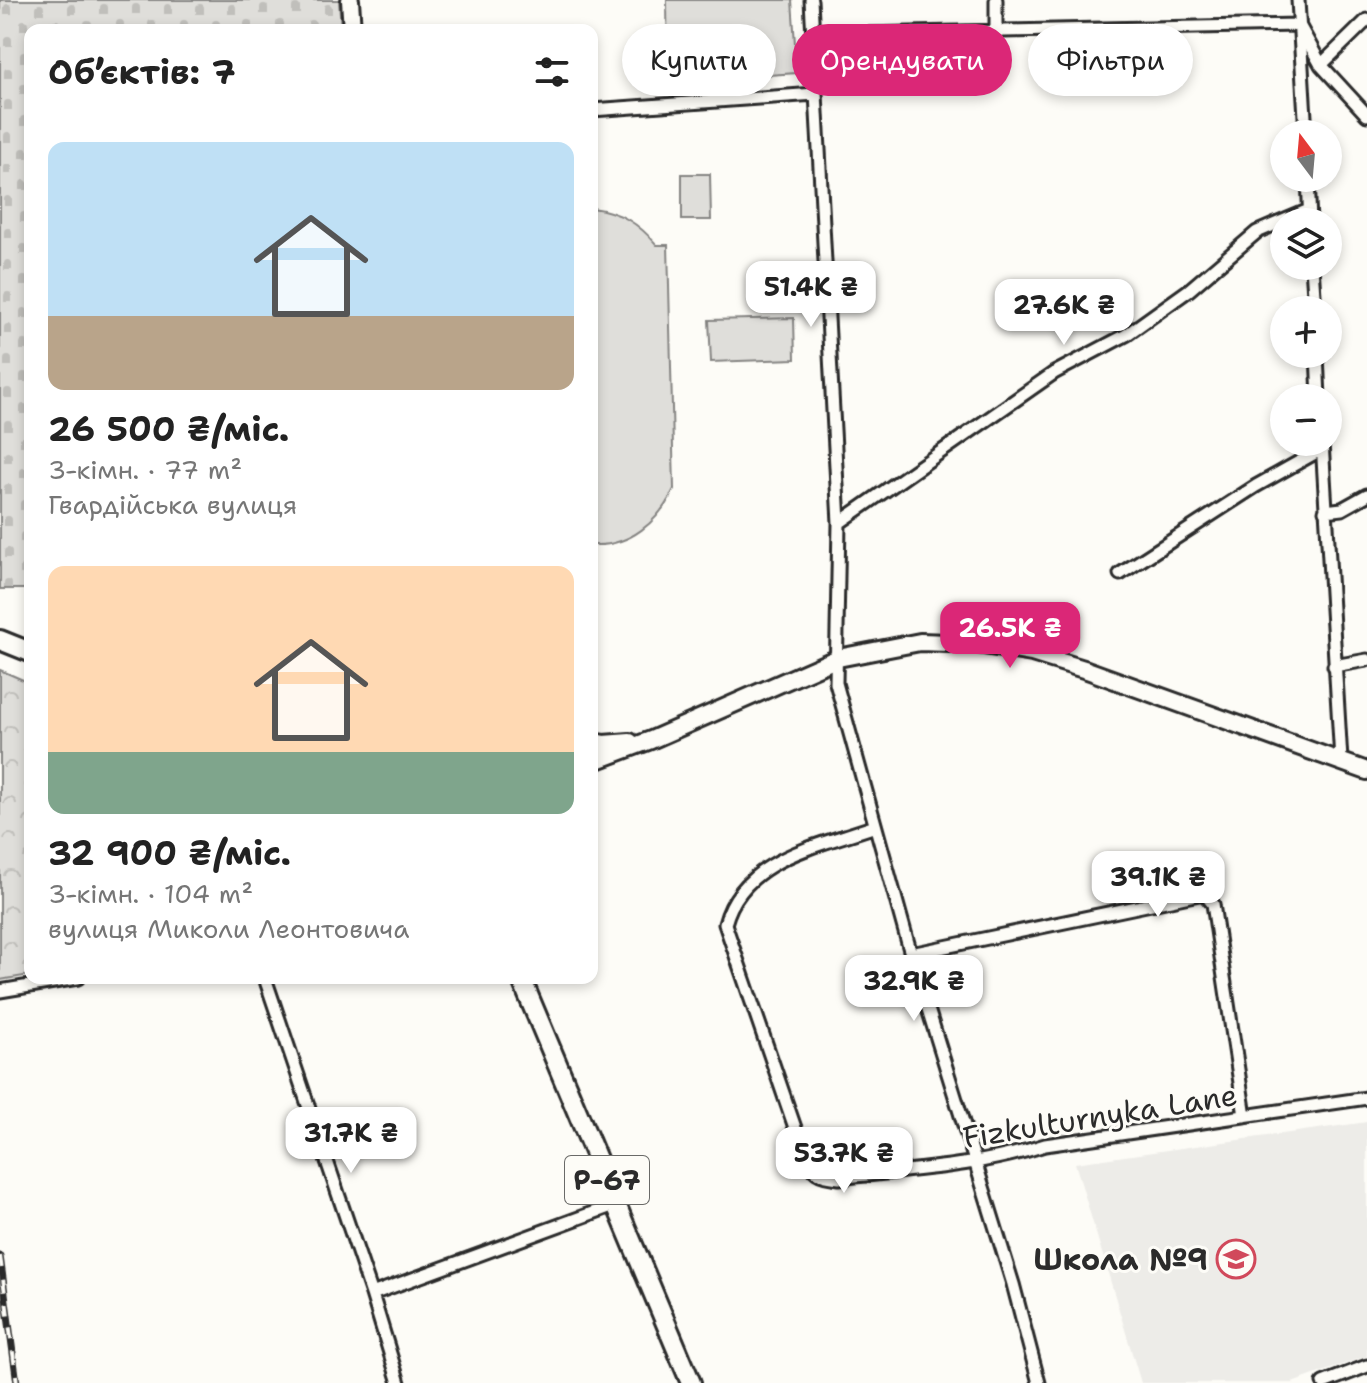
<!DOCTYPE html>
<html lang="uk">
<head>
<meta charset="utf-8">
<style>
	body { margin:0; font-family:"Shantell Sans",sans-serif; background:#f2f2f2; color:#222; height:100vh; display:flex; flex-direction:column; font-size:30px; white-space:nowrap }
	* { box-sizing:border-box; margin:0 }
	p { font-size:26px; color:#767676 }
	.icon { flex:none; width:44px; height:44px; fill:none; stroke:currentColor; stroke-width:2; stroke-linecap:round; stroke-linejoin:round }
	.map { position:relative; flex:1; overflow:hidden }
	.details { position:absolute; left:24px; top:24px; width:574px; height:960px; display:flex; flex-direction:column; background:#fff; border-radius:16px; box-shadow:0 4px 12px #0003 }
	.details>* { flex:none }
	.hud { position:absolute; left:622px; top:24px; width:624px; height:72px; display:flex; gap:16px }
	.needle { width:52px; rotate:344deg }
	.tools { position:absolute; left:1270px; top:120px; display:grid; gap:16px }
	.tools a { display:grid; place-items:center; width:72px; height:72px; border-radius:50%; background:#fff; box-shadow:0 4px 12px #0003; font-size:40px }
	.price { position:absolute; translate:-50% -68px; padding:0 18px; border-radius:16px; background:#fff; color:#222; font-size:26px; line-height:52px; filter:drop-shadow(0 2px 4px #0008) }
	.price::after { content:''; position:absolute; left:50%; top:48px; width:24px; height:18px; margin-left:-12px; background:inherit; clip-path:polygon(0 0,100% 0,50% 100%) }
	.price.on { background:#db2777; color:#fff }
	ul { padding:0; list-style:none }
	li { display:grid; align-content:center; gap:16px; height:424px; padding:0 24px }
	li span { display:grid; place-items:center; height:248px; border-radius:16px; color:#555 }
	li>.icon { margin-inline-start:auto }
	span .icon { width:144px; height:144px; fill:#fffc; stroke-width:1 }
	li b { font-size:34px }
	h2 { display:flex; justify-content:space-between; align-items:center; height:96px; padding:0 24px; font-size:34px }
	.tag { padding:0 28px; border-radius:36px; background:#fff; box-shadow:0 4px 12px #0003; font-size:28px; line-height:72px }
	.tag.on { background:#db2777; color:#fff }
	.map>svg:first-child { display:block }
</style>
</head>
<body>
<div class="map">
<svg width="1367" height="1383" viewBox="0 0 1367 1383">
	<defs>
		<pattern id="forest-crowns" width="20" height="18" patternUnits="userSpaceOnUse" patternTransform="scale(2)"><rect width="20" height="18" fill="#dfdeda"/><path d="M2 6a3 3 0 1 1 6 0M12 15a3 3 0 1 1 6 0" fill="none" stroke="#c0bfbb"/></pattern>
		<pattern id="cemetery-stones" width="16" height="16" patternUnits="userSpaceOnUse" patternTransform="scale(2)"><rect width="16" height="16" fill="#dfdeda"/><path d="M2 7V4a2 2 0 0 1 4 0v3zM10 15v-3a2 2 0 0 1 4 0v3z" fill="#c0bfbb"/></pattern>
	</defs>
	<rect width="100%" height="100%" fill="#fdfcf7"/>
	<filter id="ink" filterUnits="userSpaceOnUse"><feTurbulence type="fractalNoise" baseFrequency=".0125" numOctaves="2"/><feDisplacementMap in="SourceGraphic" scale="16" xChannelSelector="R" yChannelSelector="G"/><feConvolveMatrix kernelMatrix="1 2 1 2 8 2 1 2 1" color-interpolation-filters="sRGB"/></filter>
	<g filter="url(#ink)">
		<path fill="#edece8" d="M 1367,1122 L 1367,1356 L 1292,1383 L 1141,1383 L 1075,1163 Z"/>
		<path fill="#dfdeda" stroke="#858482" stroke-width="2" d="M 667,0 L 792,0 L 797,73 L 668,82 Z
			M 682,174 L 710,174 L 711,220 L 682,220 Z
			M 592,208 C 621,212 638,223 657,245 L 668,245 L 674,489 C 659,522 629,547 592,545 Z
			M 794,318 L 795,359 L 711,362 L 709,320 Z"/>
		<path fill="url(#forest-crowns)" stroke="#858482" stroke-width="2" d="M 0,670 L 30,683 L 30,975 L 0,980 Z"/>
		<path fill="url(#cemetery-stones)" stroke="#858482" stroke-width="2" d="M 0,0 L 339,0 L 341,30 L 30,30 L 30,589 L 0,589 Z"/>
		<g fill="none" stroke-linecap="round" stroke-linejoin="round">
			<defs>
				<path id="minor" d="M 811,0 L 839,523 L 836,683 L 911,954 L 1013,1284 L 1039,1383
					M 1298,0 L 1306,134
					M 996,31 L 996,0
					M 813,35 L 1299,25 L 1321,65 L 1367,115
					M 1321,65 L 1367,20
					M 592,110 L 815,94
					M 1308,178 L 1310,222
					M 1312,266 L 1315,310
					M 1317,354 L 1319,398
					M 1322,442 L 1341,760
					M 1325,511 L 1342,509 L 1367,495
					M 839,523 L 1054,373 L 1126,335 L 1189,290 L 1257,232 L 1309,210
					M 1120,574 L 1256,486 L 1322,449
					M 1334,666 L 1367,660
					M 875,826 C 820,846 742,858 725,924 L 804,1154 C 814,1173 817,1176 839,1178 C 908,1170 979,1167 1045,1145 L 1367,1098
					M 911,954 L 1204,893 L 1213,904 L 1245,1116
					M 265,978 L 372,1294 L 399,1383
					M 0,991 L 78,978
					M 372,1294 L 617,1204
					M 1323,1383 L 1367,1366"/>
				<path id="secondary" d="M 350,0 L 352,30
					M 592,741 L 603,744 L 630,742
					M 592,762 L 651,740 L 838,658 L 920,642 L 977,644 L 1032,653 L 1087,670 L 1367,771"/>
				<path id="primary" d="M 0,640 L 30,652
					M 521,978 L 691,1383"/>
			</defs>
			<use href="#minor" stroke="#2b2b2b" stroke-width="17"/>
			<use href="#secondary" stroke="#2b2b2b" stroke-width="22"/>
			<use href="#primary" stroke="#2b2b2b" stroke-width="24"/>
			<use href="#minor" stroke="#fdfcf7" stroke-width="11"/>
			<use href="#secondary" stroke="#fdfcf7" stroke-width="16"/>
			<use href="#primary" stroke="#fdfcf7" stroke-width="18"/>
			<defs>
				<path id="rail" d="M 0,1256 L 17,1383"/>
			</defs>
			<use href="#rail" stroke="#2b2b2b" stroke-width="7"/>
			<use href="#rail" stroke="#fdfcf7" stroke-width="4" stroke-dasharray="12" stroke-linecap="butt"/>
		</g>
	</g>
	<defs>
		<symbol id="school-ring" viewBox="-11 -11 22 22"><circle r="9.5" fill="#fdfcf7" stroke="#d1495b" stroke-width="1.5"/><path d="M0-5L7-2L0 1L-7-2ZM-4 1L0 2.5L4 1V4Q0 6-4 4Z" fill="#d1495b"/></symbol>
	</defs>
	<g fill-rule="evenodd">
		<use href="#school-ring" x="1214" y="1237" width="44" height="44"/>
	</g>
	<g text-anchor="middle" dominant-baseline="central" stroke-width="6" stroke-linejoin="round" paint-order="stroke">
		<rect fill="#fdfcf7" stroke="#6a6a68" stroke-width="2" x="565" y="1156" width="84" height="48" rx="6"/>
		<g font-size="28" font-weight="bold" fill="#2b2b2b">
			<text x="607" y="1180">Р-67</text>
		</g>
		<g font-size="30" fill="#2b2b2b" stroke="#fdfcf7">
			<text transform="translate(1100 1116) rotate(-9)">Fizkulturnyka Lane</text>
		</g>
		<g font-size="30" font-weight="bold" fill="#2b2b2b" stroke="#fdfcf7" text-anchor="end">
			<text x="1208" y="1259">Школа №9</text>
		</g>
	</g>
</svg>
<div class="tools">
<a><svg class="needle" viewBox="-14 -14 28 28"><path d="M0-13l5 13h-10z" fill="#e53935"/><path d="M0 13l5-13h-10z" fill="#767676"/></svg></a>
<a><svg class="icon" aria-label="layers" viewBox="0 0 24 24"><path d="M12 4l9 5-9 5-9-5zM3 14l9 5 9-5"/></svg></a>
<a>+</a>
<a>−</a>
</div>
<b class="price" style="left:811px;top:329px">51.4K ₴</b>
<b class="price" style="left:1064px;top:347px">27.6K ₴</b>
<b class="price on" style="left:1010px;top:670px">26.5K ₴</b>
<b class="price" style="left:1158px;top:919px">39.1K ₴</b>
<b class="price" style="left:914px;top:1023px">32.9K ₴</b>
<b class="price" style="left:351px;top:1175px">31.7K ₴</b>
<b class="price" style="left:844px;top:1195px">53.7K ₴</b>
<div class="hud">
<a class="tag">Купити</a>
<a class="tag on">Орендувати</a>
<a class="tag">Фільтри</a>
</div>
<section class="details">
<h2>Об’єктів: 7<svg class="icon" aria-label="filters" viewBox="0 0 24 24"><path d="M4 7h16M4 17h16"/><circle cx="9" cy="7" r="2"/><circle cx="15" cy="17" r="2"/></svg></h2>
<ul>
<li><span style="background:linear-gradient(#bfe0f5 70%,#b9a48a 0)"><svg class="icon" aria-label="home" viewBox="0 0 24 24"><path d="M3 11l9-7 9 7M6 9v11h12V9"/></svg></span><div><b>26 500 ₴/міс.</b><p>3-кімн. · 77 m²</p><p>Гвардійська вулиця</p></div></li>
<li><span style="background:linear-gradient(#ffd9b3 75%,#7fa58c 0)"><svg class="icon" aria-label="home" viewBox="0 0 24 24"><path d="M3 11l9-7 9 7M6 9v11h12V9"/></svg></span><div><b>32 900 ₴/міс.</b><p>3-кімн. · 104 m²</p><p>вулиця Миколи Леонтовича</p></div></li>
</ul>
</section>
</div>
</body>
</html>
